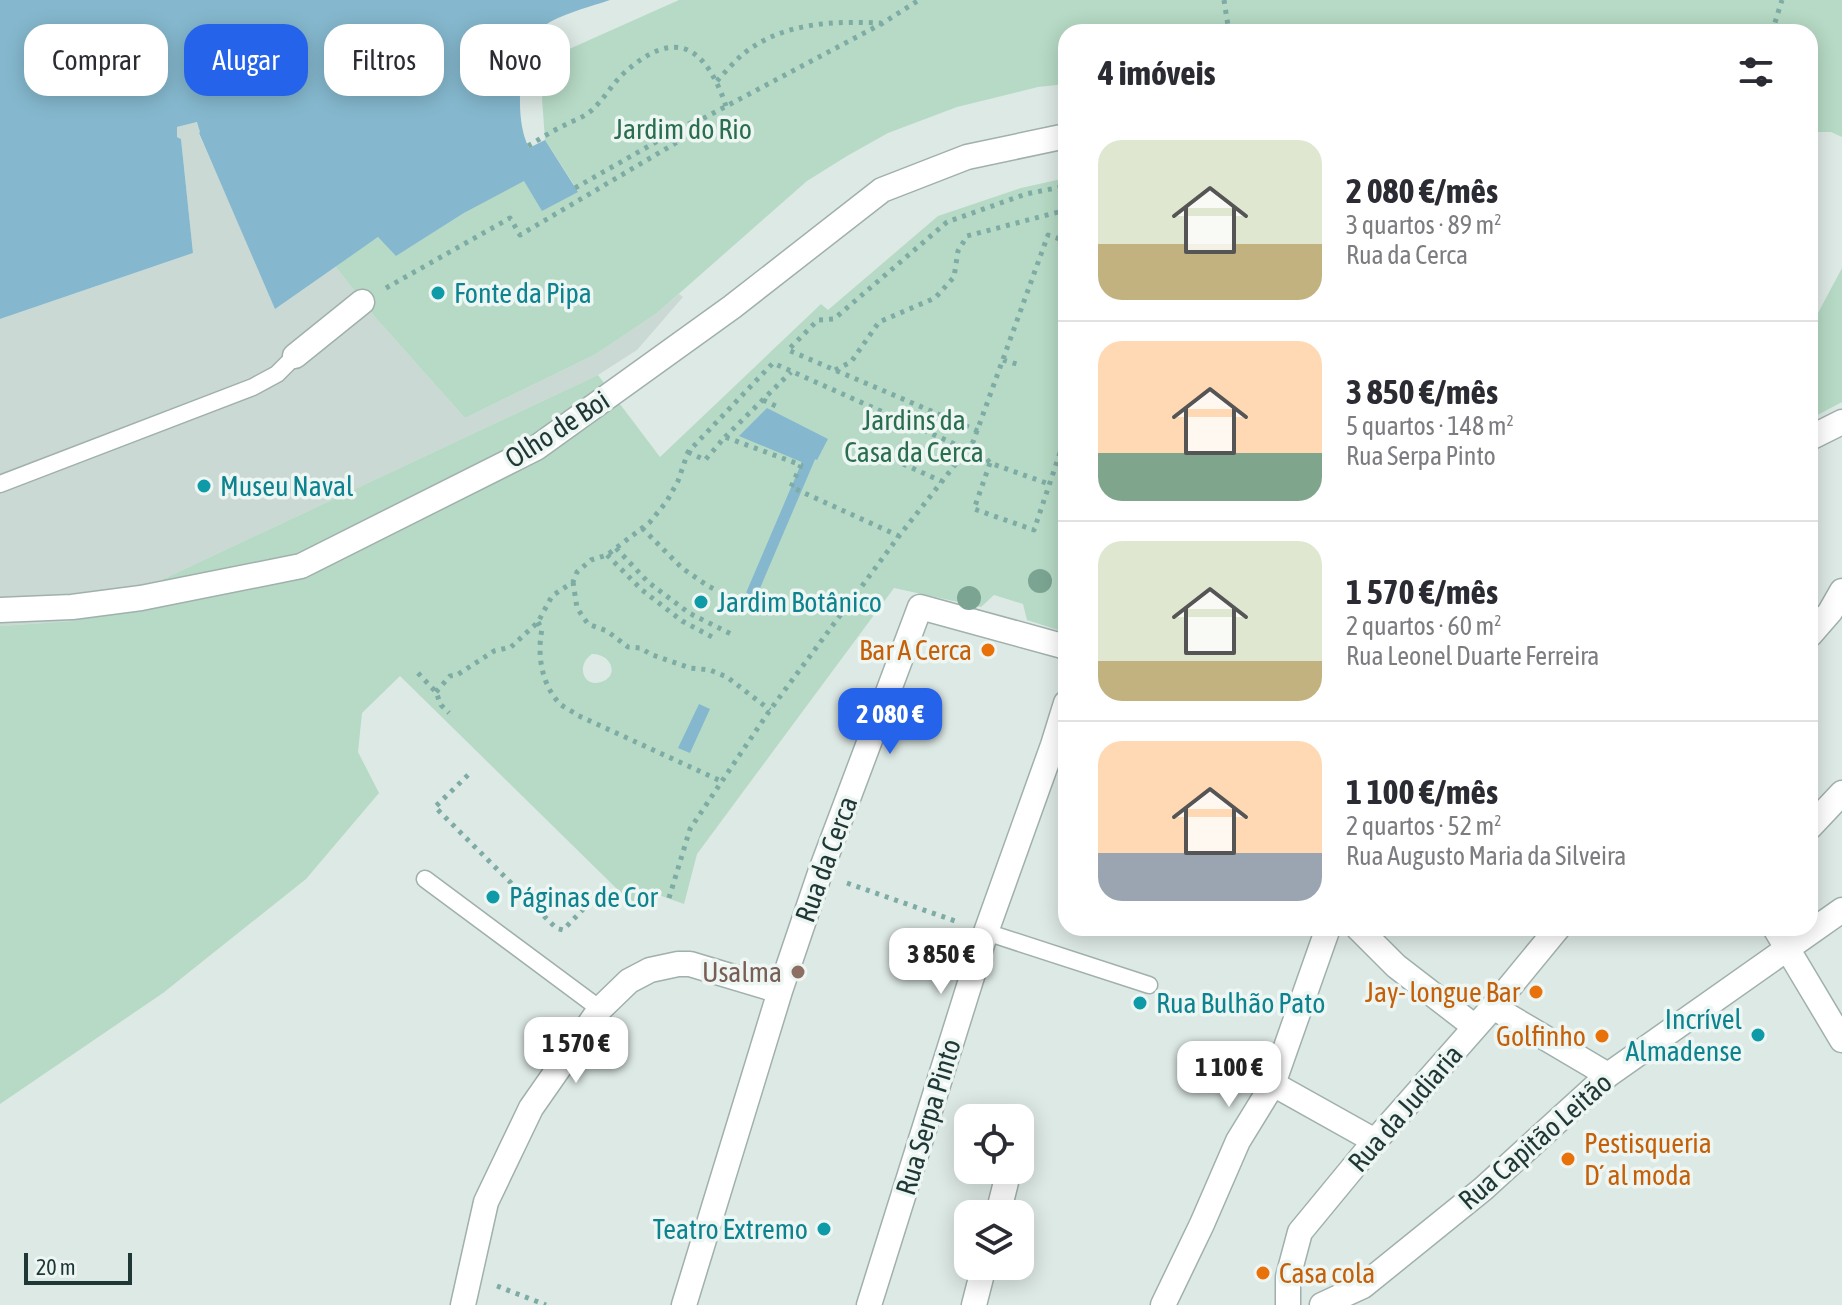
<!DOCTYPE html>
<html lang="pt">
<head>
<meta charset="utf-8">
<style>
	body { margin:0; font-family:"Asap Condensed",sans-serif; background:#f2f2f3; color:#2b2b33; height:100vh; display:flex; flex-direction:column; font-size:30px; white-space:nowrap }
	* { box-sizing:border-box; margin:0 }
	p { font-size:26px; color:#7c7c81 }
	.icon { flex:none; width:44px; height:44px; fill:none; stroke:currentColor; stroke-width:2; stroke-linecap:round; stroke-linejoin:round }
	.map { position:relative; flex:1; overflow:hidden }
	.drawer { position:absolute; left:1058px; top:24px; width:760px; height:912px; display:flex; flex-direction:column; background:#fff; border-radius:24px; box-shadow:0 4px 20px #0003 }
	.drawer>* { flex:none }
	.hud { position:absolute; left:24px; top:24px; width:760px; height:72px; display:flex; gap:16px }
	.controls { position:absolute; left:954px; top:1104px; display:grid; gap:16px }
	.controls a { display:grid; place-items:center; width:80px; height:80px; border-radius:16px; background:#fff; box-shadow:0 4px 20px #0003; font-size:40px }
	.scale { position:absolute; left:24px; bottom:20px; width:108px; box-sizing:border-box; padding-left:8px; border:4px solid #1f3835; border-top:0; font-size:22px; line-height:28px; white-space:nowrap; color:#1f3835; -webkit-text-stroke:6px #edf6f3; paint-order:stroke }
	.price { position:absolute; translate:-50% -68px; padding:0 18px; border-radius:16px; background:#fff; color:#222; font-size:26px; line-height:52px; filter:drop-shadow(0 2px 4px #0008) }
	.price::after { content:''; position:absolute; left:50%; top:48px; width:24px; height:18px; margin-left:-12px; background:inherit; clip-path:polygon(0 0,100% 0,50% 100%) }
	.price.active { background:#2563eb; color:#fff }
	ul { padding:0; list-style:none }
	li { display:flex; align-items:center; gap:24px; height:200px; padding:0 40px }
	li+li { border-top:2px solid #e1e1e2 }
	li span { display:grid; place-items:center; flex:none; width:224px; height:160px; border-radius:24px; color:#555 }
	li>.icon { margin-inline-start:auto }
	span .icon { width:96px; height:96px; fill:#fffc; stroke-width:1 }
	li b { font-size:34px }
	h2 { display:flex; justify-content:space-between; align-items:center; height:96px; padding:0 40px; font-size:34px }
	.chip { padding:0 28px; border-radius:24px; background:#fff; box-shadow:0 4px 20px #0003; font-size:28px; line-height:72px }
	.chip.active { background:#2563eb; color:#fff }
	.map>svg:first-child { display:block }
</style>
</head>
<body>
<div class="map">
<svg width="1842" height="1305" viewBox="0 0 1842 1305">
	<rect width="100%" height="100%" fill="#dde9e5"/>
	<path fill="#cbd9d5" d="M 198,122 L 200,132 L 199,134 L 276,308 L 335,266 L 375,317 L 465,418 L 596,354 L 657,313 L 679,294 L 683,297 L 637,350 L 598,375 L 74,621 L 0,626 L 0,319 L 193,253 L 181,139 L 177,137 L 177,127 Z"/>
	<path fill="#b6dac5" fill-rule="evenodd" d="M 679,0 L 1842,0 L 1842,137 L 1831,132 L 1810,132 L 1810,32 L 1066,32 L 1066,84 L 1038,87 L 957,107 L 888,133 L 847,156 L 807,181 L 657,313 L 596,354 L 465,418 L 375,317 L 335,266 L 378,237 L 397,255 L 464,213 L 524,180 L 578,191 L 545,140 L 542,98 L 558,54 Z
		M 1066,178 L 1066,622 L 1061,631 L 1027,620 L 1023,604 L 994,595 L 981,607 L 894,588 L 697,854 L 684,904 L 656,894 L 652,908 L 630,900 L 615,887 L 400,676 L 362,713 L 358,752 L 379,793 L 306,879 L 163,993 L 0,1104 L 0,626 L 74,621 L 598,375 L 660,457 L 821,304 L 828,310 L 938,216 L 1021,188 ZM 592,654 C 613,654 619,677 601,682 C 584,688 575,666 592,654 Z
		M 1842,268 L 1842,402 L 1810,419 L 1810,328 Z"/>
	<path fill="#85b8ce" d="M 0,0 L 610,0 C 595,5 556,16 546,25 C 518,48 513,118 529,148 L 545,140 L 578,192 L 542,211 L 524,181 L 464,213 L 396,256 L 378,237 L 275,309 L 199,133 L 200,132 L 197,122 L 177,127 L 177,137 L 181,139 L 193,253 L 0,319 Z
		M 767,408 L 828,439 L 817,460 L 808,456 L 804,463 L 739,436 Z
		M 699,704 L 710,709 L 690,753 L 678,748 Z"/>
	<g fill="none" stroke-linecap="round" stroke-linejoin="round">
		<path stroke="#85b8ce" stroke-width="11" d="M 752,593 L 810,457"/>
		<defs>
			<path id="lane" d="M 0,484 L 253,387 L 277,374 L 295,356
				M 425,879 L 600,1009
				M 986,932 L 1149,985"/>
			<path id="street" d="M 295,356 L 362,302
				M 1810,438 L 1842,422
				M 0,610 L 72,607 L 141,598 L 301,566 L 536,448 L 732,307 L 882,190 L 967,157 L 1066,136
				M 1810,635 L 1830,612 L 1842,591
				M 1810,827 L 1842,793
				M 1358,928 L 1396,966 L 1475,1027
				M 1775,928 L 1842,1040
				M 1493,1007 L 1608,1075
				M 1273,1084 L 1375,1141
				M 998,1214 L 1006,1182
				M 463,1305 L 486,1202 L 531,1108 L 600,1009 L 629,981 L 650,970 L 678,964 L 690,964 L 780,991
				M 684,1305 L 780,991 L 820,873 L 920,607 L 1066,647
				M 869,1305 L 986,932 L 1053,745 L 1066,703
				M 974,1305 L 984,1266
				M 1163,1305 L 1202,1224 L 1238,1141 L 1273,1084 L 1328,928
				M 1288,1305 L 1288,1277 L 1300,1232 L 1375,1141 L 1493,1007 L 1558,928
				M 1322,1305 L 1363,1286 L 1483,1189 L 1608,1075 L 1842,910"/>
		</defs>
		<use href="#lane" stroke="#a0b0ad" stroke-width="19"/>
		<use href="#street" stroke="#a0b0ad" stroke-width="27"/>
		<path stroke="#7eaca5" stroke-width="5" stroke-dasharray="4 6" stroke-linecap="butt" d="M 1224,0 L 1229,32
			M 1772,32 L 1782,0
			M 717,81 C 725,72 734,62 743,54 C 783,22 833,21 881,23
			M 528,146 C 540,139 552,131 565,125 C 574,120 585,117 592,110 C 604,99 612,84 624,73 C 676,26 706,47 726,106
			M 575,188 L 686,125 L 703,118
			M 386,288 L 510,218 L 520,235 L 674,144 L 692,132 L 704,118 L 883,23 L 919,0
			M 1003,360 L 1020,365
			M 835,370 L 851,362 L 879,322 L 935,298 L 954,277 L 958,251 L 967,236 L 1066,210
			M 1061,378 L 1066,379
			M 763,400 L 780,408
			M 978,431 L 788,350 L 818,320 L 834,319 L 947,222 L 1026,194 L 1066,186
			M 725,437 L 791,372
			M 688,452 L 705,460 L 725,437 L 801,465 L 791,487 L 899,536
			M 990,463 L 974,509 L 1034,530 L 1066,435
			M 903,464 L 941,481
			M 642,528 L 682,568 L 708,586 L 740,602
			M 616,548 L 648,582 L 689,613 L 735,636
			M 607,555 L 642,590 L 682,621 L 716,639
			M 573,582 L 577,608 L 588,624 L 607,631 L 628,647 L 641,648 L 650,654 L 690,668 L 710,670 L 727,677 L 770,710
			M 538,622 L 542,629 C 537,654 541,684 560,704 C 565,708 572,711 577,715 L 721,781
			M 418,673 L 436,692 L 441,705 L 449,713
			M 436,692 L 450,676 L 457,675 L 494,651 L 511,647 L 538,622 L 552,596 L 573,582 L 577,572 L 591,560 L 607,555 L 650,522 L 667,501 L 678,481 L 688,452 L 773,363 L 986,458 L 990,463 L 1049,484
			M 468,775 L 435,807 L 556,928 L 563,930 L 597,895 L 602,899
			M 847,883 L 958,922
			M 669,898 L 690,829 L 722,781 L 770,710 L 899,536 L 973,442 L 1048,235 L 1066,241
			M 497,1286 L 546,1305"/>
		<use href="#lane" stroke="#fff" stroke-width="16"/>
		<use href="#street" stroke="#fff" stroke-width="24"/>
	</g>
	<g fill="#7ba592">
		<circle cx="1040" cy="581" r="12"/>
		<circle cx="969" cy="598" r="12"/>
	</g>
	<g fill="#0f9aa8" stroke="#edf6f3" stroke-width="3">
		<circle cx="438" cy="293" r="8"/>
		<circle cx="204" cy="486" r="8"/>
		<circle cx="701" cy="602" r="8"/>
		<circle cx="493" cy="897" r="8"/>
		<circle cx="1140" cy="1003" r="8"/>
		<circle cx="1758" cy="1035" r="8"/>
		<circle cx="824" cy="1229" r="8"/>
	</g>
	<g fill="#e8710a" stroke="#edf6f3" stroke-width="3">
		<circle cx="988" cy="650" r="8"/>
		<circle cx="1536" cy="992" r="8"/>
		<circle cx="1602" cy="1036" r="8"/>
		<circle cx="1568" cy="1159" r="8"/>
		<circle cx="1263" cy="1273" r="8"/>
	</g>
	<circle fill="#8d6e63" stroke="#edf6f3" stroke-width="3" cx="798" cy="972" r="8"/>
	<g text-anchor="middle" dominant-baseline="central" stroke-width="7" stroke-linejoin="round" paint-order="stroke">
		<g font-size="28" fill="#2a6e4f" stroke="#edf6f3">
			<text x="683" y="129">Jardim do Rio</text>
			<text x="914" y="420">Jardins da<tspan x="914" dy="32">Casa da Cerca</tspan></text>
		</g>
		<g font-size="28" fill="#0d838f" stroke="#edf6f3" text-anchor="start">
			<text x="454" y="293">Fonte da Pipa</text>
			<text x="220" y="486">Museu Naval</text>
			<text x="717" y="602">Jardim Botânico</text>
			<text x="509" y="897">Páginas de Cor</text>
			<text x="1156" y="1003">Rua Bulhão Pato</text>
			<text x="1742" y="1019" text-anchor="end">Incrível<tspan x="1742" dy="32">Almadense</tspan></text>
			<text x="808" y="1229" text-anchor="end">Teatro Extremo</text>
		</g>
		<g font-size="28" fill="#1f3835" stroke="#edf6f3">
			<text transform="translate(557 429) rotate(-33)">Olho de Boi</text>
			<text transform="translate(826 859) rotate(-70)">Rua da Cerca</text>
			<text transform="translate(1405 1108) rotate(-49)">Rua da Judiaria</text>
			<text transform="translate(928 1117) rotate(-73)">Rua Serpa Pinto</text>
			<text transform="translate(1535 1141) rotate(-41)">Rua Capitão Leitão</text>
		</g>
		<g font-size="28" fill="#c56008" stroke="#edf6f3" text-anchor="end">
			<text x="972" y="650">Bar A Cerca</text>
			<text x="1520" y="992">Jay- longue Bar</text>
			<text x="1586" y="1036">Golfinho</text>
			<text x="1584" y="1143" text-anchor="start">Pestisqueria<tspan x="1584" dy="32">D´ al moda</tspan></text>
			<text x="1279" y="1273" text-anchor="start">Casa cola</text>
		</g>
		<g font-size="28" fill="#785e54" stroke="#edf6f3" text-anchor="end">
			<text x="782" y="972">Usalma</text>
		</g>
	</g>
</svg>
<div class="controls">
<a><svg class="icon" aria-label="locate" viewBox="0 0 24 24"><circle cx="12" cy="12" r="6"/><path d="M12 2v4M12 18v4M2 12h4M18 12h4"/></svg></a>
<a><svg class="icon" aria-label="layers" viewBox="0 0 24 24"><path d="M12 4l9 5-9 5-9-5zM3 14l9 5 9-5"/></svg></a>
</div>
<div class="scale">20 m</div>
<b class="price active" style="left:890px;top:756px">2 080 €</b>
<b class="price" style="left:941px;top:996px">3 850 €</b>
<b class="price" style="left:576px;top:1085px">1 570 €</b>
<b class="price" style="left:1229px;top:1109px">1 100 €</b>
<div class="hud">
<a class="chip">Comprar</a>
<a class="chip active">Alugar</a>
<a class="chip">Filtros</a>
<a class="chip">Novo</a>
</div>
<section class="drawer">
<h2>4 imóveis<svg class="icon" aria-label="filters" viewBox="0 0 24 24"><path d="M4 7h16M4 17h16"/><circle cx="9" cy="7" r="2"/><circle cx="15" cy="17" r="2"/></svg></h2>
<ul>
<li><span style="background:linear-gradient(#dfe7d0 65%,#c2b280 0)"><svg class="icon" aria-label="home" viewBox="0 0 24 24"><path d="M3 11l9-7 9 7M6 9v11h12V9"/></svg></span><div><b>2 080 €/mês</b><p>3 quartos · 89 m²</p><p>Rua da Cerca</p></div></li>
<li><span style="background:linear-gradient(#ffd9b3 70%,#7fa58c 0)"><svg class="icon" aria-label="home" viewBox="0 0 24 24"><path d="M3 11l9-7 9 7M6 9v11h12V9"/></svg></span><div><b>3 850 €/mês</b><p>5 quartos · 148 m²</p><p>Rua Serpa Pinto</p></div></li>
<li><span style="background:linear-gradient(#dfe7d0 75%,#c2b280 0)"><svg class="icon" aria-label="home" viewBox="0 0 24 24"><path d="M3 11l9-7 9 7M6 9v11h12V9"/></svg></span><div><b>1 570 €/mês</b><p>2 quartos · 60 m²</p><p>Rua Leonel Duarte Ferreira</p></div></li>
<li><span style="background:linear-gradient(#ffd9b3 70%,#9aa5b1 0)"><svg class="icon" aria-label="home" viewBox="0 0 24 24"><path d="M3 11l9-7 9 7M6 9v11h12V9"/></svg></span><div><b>1 100 €/mês</b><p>2 quartos · 52 m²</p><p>Rua Augusto Maria da Silveira</p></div></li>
</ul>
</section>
</div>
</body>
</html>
